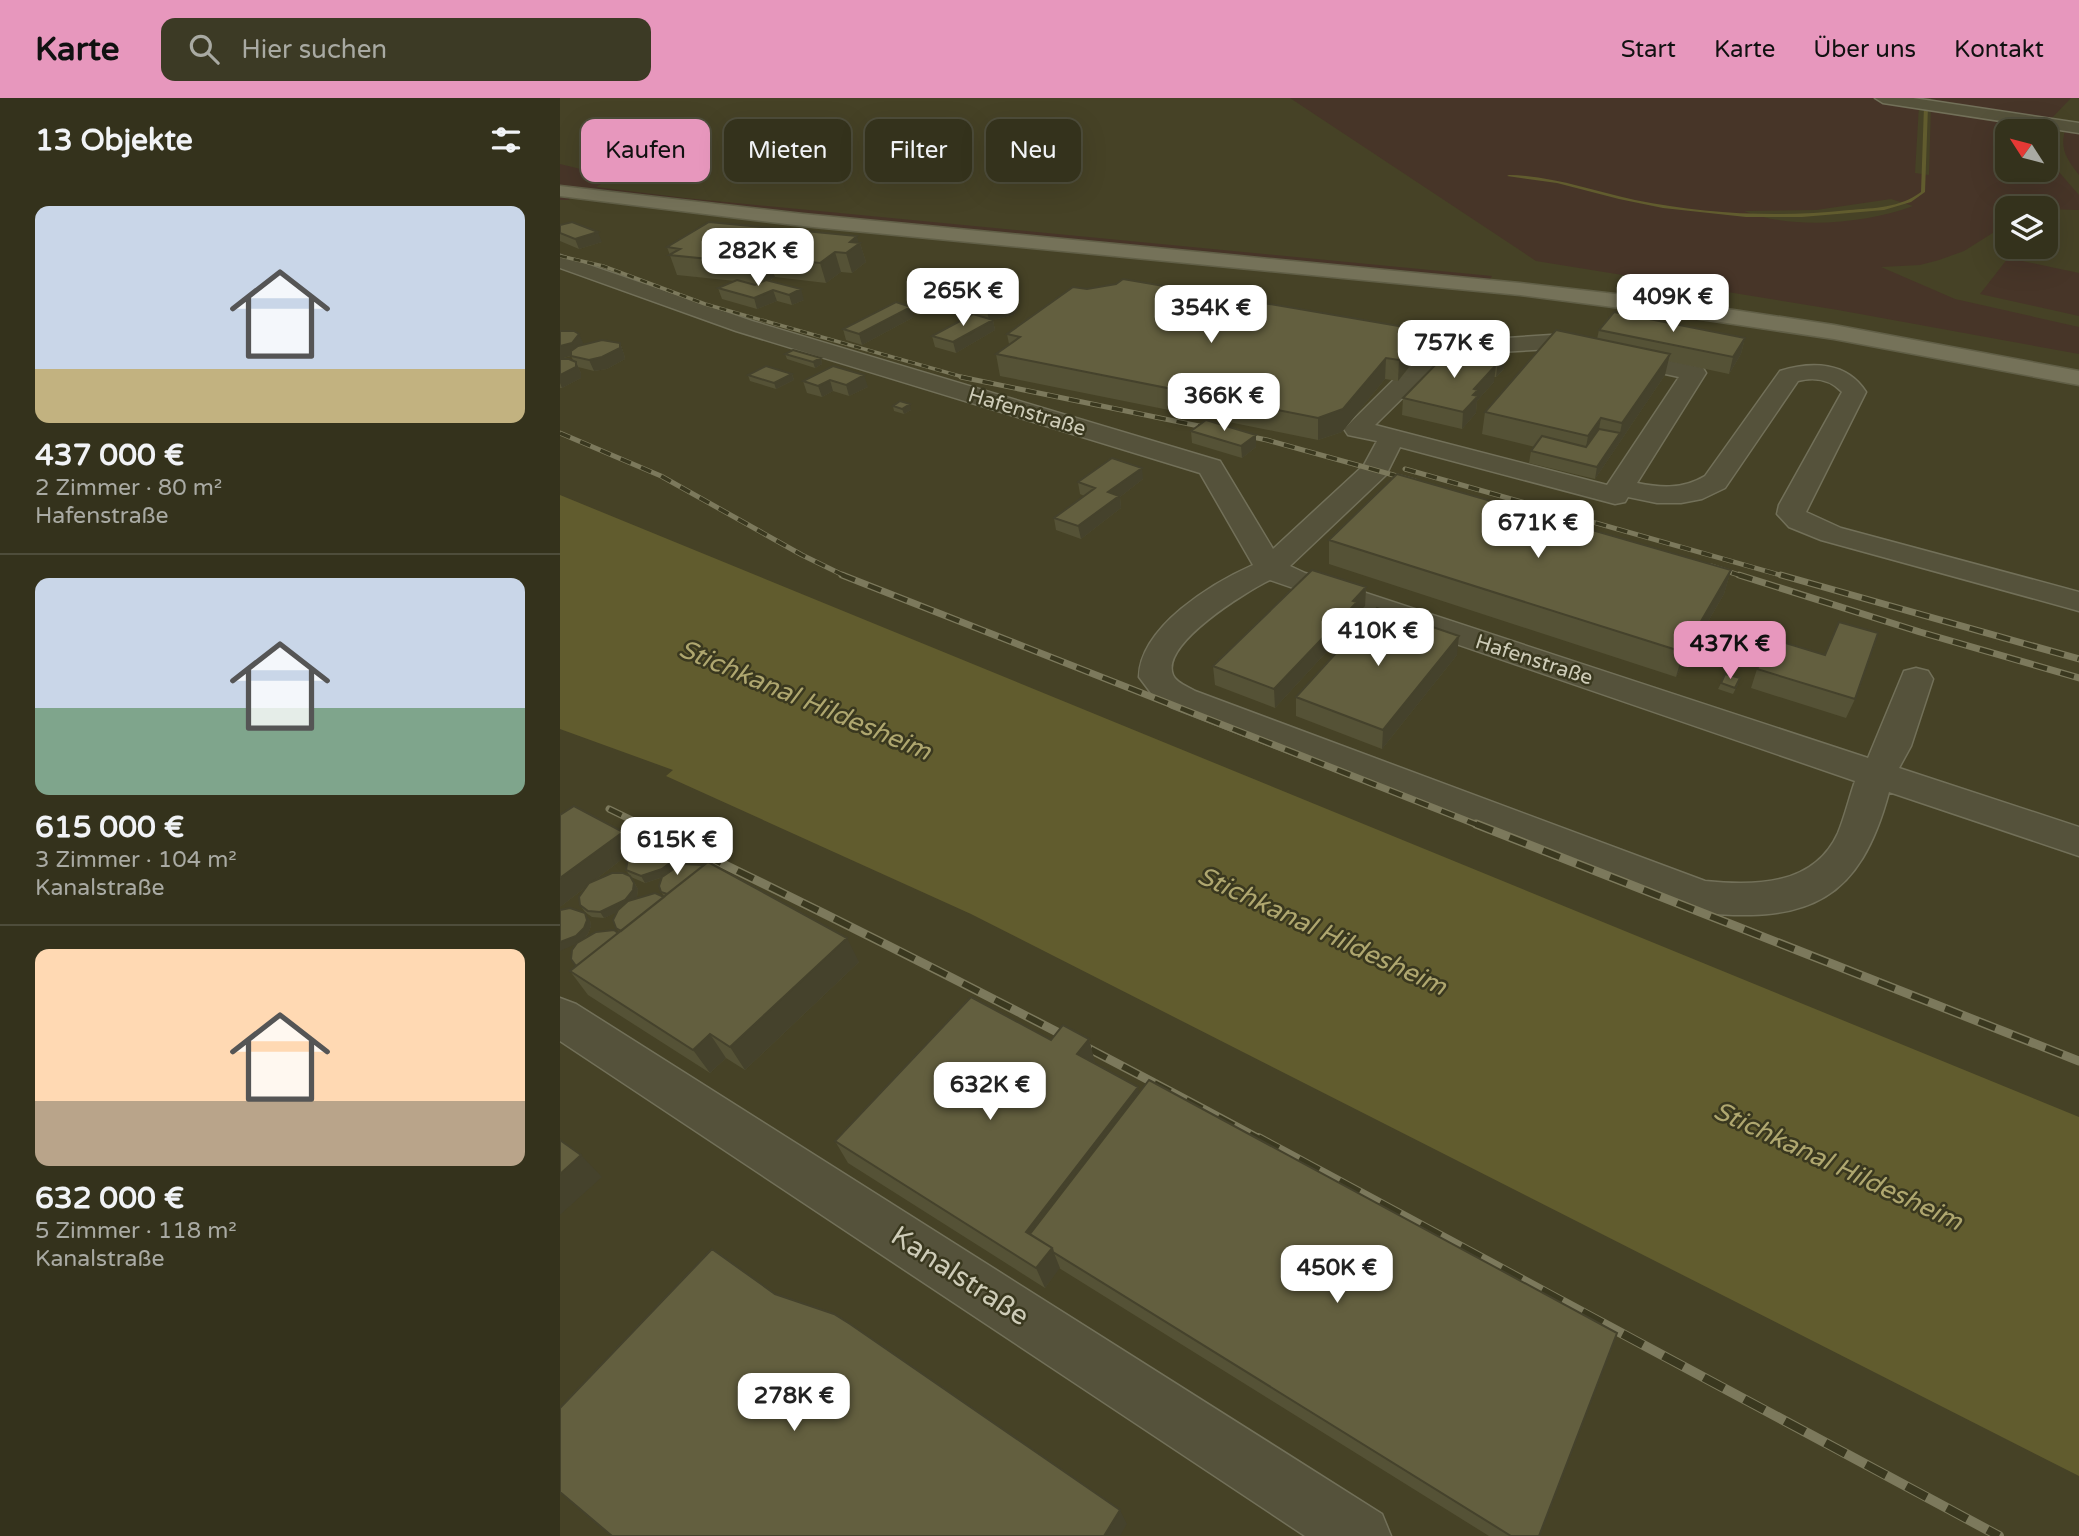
<!DOCTYPE html>
<html lang="de">
<head>
<meta charset="utf-8">
<style>
	body { margin:0; font-family:"Varela Round",sans-serif; background:#3c3a25; color:#f1f3f6; height:100vh; display:flex; flex-direction:column; font-size:26px; white-space:nowrap }
	* { box-sizing:border-box; margin:0 }
	p { font-size:23px; color:#a9aaa3 }
	.icon { flex:none; width:38px; height:38px; fill:none; stroke:currentColor; stroke-width:2; stroke-linecap:round; stroke-linejoin:round }
	.map { position:relative; flex:1; overflow:hidden }
	.panel { display:flex; flex-direction:column; background:#34321c; width:560px }
	.panel>* { flex:none }
	.banner { position:absolute; left:21px; top:21px; width:665px; height:63px; display:flex; gap:14px }
	.needle { width:46px; rotate:306deg }
	.buttons { position:absolute; left:1435px; top:21px; display:grid; gap:14px }
	.buttons a { display:grid; place-items:center; width:63px; height:63px; border-radius:14px; background:#34321c; box-shadow:0 7px 28px #0002,0 0 0 2px #4e4d3b; font-size:35px }
	.price { position:absolute; translate:-50% -60px; padding:0 16px; border-radius:14px; background:#fff; color:#222; font-size:23px; line-height:46px; filter:drop-shadow(0 2px 4px #0008) }
	.price::after { content:''; position:absolute; left:50%; top:42px; width:21px; height:16px; margin-left:-10px; background:inherit; clip-path:polygon(0 0,100% 0,50% 100%) }
	.price.selected { background:#e797bd; color:#111 }
	ul { padding:0; list-style:none }
	li { display:grid; align-content:center; gap:14px; height:371px; padding:0 35px }
	li+li { border-top:2px solid #4e4d3b }
	li span { display:grid; place-items:center; height:217px; border-radius:14px; color:#555 }
	li>.icon { margin-inline-start:auto }
	span .icon { width:126px; height:126px; fill:#fffc; stroke-width:1 }
	li b { font-size:30px }
	h2 { display:flex; justify-content:space-between; align-items:center; height:84px; padding:0 35px; font-size:30px }
	.chip { padding:0 24px; border-radius:14px; background:#34321c; box-shadow:0 7px 28px #0002,0 0 0 2px #4e4d3b; font-size:24px; line-height:63px }
	.chip.selected { background:#e797bd; color:#111 }
	header { display:flex; align-items:center; gap:42px; box-sizing:border-box; height:98px; padding:0 35px; background:#e797bd; color:#111 }
	header strong { font-size:33px }
	nav { display:flex; gap:38px; margin-inline-start:auto; font-size:24px }
	.search { width:490px; height:63px; background:#3c3a25; display:flex; align-items:center; gap:18px; box-sizing:border-box; padding:0 24px; border-radius:14px; color:#a9aaa3; font-size:26px }
	main { display:flex; flex:1; min-height:0 }
	.map>svg:first-child { display:block }
</style>
</head>
<body>
<header>
<strong>Karte</strong>
<div class="search"><svg class="icon" aria-label="search" viewBox="0 0 24 24"><circle cx="10" cy="10" r="6"/><path d="M15 15l6 6"/></svg>Hier suchen</div>
<nav><a>Start</a><a>Karte</a><a>Über uns</a><a>Kontakt</a></nav>
</header>
<main>
<section class="panel">
<h2>13 Objekte<svg class="icon" aria-label="filters" viewBox="0 0 24 24"><path d="M4 7h16M4 17h16"/><circle cx="9" cy="7" r="2"/><circle cx="15" cy="17" r="2"/></svg></h2>
<ul>
<li><span style="background:linear-gradient(#c9d6e8 75%,#c2b280 0)"><svg class="icon" aria-label="home" viewBox="0 0 24 24"><path d="M3 11l9-7 9 7M6 9v11h12V9"/></svg></span><div><b>437 000 €</b><p>2 Zimmer · 80 m²</p><p>Hafenstraße</p></div></li>
<li><span style="background:linear-gradient(#c9d6e8 60%,#7fa58c 0)"><svg class="icon" aria-label="home" viewBox="0 0 24 24"><path d="M3 11l9-7 9 7M6 9v11h12V9"/></svg></span><div><b>615 000 €</b><p>3 Zimmer · 104 m²</p><p>Kanalstraße</p></div></li>
<li><span style="background:linear-gradient(#ffd9b3 70%,#b9a48a 0)"><svg class="icon" aria-label="home" viewBox="0 0 24 24"><path d="M3 11l9-7 9 7M6 9v11h12V9"/></svg></span><div><b>632 000 €</b><p>5 Zimmer · 118 m²</p><p>Kanalstraße</p></div></li>
</ul>
</section>
<div class="map">
<svg width="1519" height="1438" viewBox="0 0 1519 1438">
	<rect width="100%" height="100%" fill="#464226"/>
	<path fill="#473528" fill-rule="evenodd" d="M 730,0 L 1313,0 L 1359,7 L 1355,75 L 1369,77 L 1371,9 L 1488,26 L 1486,33 L 1447,33 L 1447,72 L 1486,72 L 1486,59 L 1519,97 L 1519,112 L 1447,110 L 1447,126 L 1404,153 L 1379,162 L 1360,167 L 1321,169 L 1395,201 L 1519,229 L 1519,256 L 1278,212 L 976,163 ZM 1331,101 L 1353,108 C 1305,126 1231,132 1184,113 L 1256,112 Z
		M 1371,0 L 1511,0 L 1491,21 L 1371,6 Z
		M 1506,29 L 1519,31 L 1519,77 C 1506,60 1499,50 1506,29 Z
		M 0,66 L 53,79 L 36,89 L 125,100 L 932,178 L 929,183 L 254,118 L 27,92 L 8,102 L 0,102 Z
		M 1448,160 L 1519,175 L 1519,218 L 1420,196 Z"/>
	<path fill="#615c2e" d="M 0,397 L 1519,1019 L 1519,1378 L 411,816 L 106,678 L 113,672 L 0,631 Z"/>
	<g fill="none" stroke-linecap="round" stroke-linejoin="round">
		<path fill="#615c2e" fill-rule="evenodd" d="M 1366,7 L 1368,8 L 1365,94 L 1351,104 L 1324,112 L 1242,119 L 1186,119 L 1103,110 L 1059,101 L 997,85 L 947,78 L 949,77 C 993,78 1033,93 1075,102 C 1145,116 1218,120 1289,112 C 1314,110 1340,110 1361,94 L 1364,8 Z"/>
		<defs>
			<path id="minor" d="M 1315,0 L 1353,0 L 1519,25 L 1519,35 L 1323,5 Z
				M 0,157 L 192,223 L 660,363 L 713,451 L 804,367 L 817,343 L 788,337 L 784,331 L 871,245 L 991,237 L 1143,270 L 1146,275 L 1077,385 C 1102,390 1123,391 1145,378 L 1220,273 C 1252,263 1287,264 1306,294 L 1246,414 L 1281,430 L 1519,494 L 1519,513 L 1261,442 L 1229,429 L 1217,416 L 1219,407 L 1282,294 C 1270,281 1254,279 1238,283 L 1165,390 L 1142,401 L 1121,405 L 1097,405 L 1068,399 L 1065,404 L 1055,406 L 840,349 L 826,377 L 730,468 L 745,475 L 1308,660 L 1344,573 L 1356,570 L 1368,573 L 1373,581 L 1351,648 L 1339,670 L 1519,729 L 1519,758 L 1329,694 C 1300,802 1250,825 1142,815 L 611,609 L 594,599 L 579,579 C 580,529 652,485 693,467 L 640,375 L 176,233 L 0,170 ZM 991,251 L 1119,279 L 1047,387 L 815,327 L 886,257 ZM 710,482 L 1295,683 C 1289,700 1285,718 1278,735 C 1254,788 1195,788 1145,783 L 635,593 C 629,589 616,585 613,577 C 600,546 687,493 710,482 Z
				M 0,900 L 16,906 L 822,1416 L 831,1438 L 745,1438 L 0,943 Z"/>
			<path id="major" d="M 0,88 L 243,116 L 960,185 L 1107,202 L 1274,227 L 1519,273 L 1519,287 L 1274,241 L 1107,216 L 960,197 L 243,128 L 0,98 Z"/>
		</defs>
		<use href="#minor" stroke="#727059" stroke-width="3"/>
		<use href="#major" stroke="#615f47" stroke-width="3"/>
		<use href="#minor" fill="#55523b" fill-rule="evenodd"/>
		<use href="#major" fill="#757259" fill-rule="evenodd"/>
		<defs>
			<path id="rail-far4" d="M 0,158 L 43,168 L 145,206 L 410,281"/>
			<path id="rail-far3" d="M 401,279 L 707,342 L 855,383
				M 0,335 L 101,378 L 242,457 L 287,479
				M 845,371 L 1227,479
				M 1151,468 L 1185,479"/>
			<path id="rail-far2" d="M 282,477 L 920,728
				M 1179,477 L 1360,534 L 1519,580
				M 1221,477 L 1519,561
				M 49,711 L 84,728"/>
			<path id="rail-far1" d="M 80,726 C 290,826 497,932 701,1042
				M 916,726 L 1519,963"/>
			<path id="rail" d="M 698,1040 L 1439,1438"/>
		</defs>
		<use href="#rail-far4" stroke="#7c795c" stroke-width="3.5"/>
		<use href="#rail-far3" stroke="#7c795c" stroke-width="5"/>
		<use href="#rail-far2" stroke="#7c795c" stroke-width="7"/>
		<use href="#rail-far1" stroke="#7c795c" stroke-width="9"/>
		<use href="#rail" stroke="#7c795c" stroke-width="10"/>
		<use href="#rail-far4" stroke="#3a381f" stroke-width="2.5" stroke-dasharray="7" stroke-linecap="butt"/>
		<use href="#rail-far3" stroke="#3a381f" stroke-width="3.5" stroke-dasharray="11" stroke-linecap="butt"/>
		<use href="#rail-far2" stroke="#3a381f" stroke-width="4.5" stroke-dasharray="14" stroke-linecap="butt"/>
		<use href="#rail-far1" stroke="#3a381f" stroke-width="6" stroke-dasharray="18" stroke-linecap="butt"/>
		<use href="#rail" stroke="#3a381f" stroke-width="8" stroke-dasharray="23" stroke-linecap="butt"/>
	</g>
	<path fill="#555236" fill-rule="evenodd" d="M 0,127 L 42,144 L 19,151 L 0,143 Z
		M 299,144 L 300,145 L 306,164 L 292,175 L 281,174 L 266,185 L 215,179 L 210,183 L 244,202 L 232,207 L 217,203 L 197,211 L 162,201 L 158,190 L 175,183 L 117,177 L 107,149 Z
		M 358,195 L 408,198 L 405,203 L 395,208 L 369,209 L 361,206 Z
		M 456,200 L 458,211 L 454,217 L 433,222 L 435,232 L 396,255 L 375,249 L 372,238 L 411,217 L 409,217 L 407,206 Z
		M 354,219 L 302,247 L 286,242 L 283,231 Z
		M 1039,232 L 1185,240 L 1181,256 L 1169,276 L 1108,263 L 1105,277 L 1035,381 L 969,365 L 971,353 L 975,349 L 922,336 L 925,314 L 1037,241 Z
		M 447,236 L 861,254 L 838,283 L 825,281 L 782,334 L 758,342 L 440,278 L 436,256 L 449,246 Z
		M 60,245 L 64,256 L 65,261 L 47,271 L 34,273 L 18,269 L 21,275 L 21,280 L 2,290 L 0,290 L 0,261 L 13,262 L 11,258 L 0,261 L 24,246 Z
		M 911,252 L 945,255 L 944,271 L 936,279 L 934,279 L 934,284 L 917,303 L 916,315 L 902,331 L 842,317 L 843,300 L 895,258 Z
		M 225,256 L 261,260 L 262,266 L 255,270 L 227,261 Z
		M 273,268 L 308,289 L 289,298 L 273,293 L 262,299 L 247,295 L 243,283 Z
		M 232,276 L 234,282 L 216,291 L 190,283 L 188,277 Z
		M 333,308 L 351,312 L 344,316 L 334,313 Z
		M 631,333 L 696,337 L 696,349 L 682,360 L 632,345 Z
		M 583,381 L 560,399 L 561,410 L 521,441 L 496,432 L 494,420 L 524,398 L 520,396 L 518,384 Z
		M 769,442 L 1171,472 L 1164,496 L 1116,579 L 769,466 Z
		M 806,489 L 805,508 L 796,517 L 796,522 L 715,610 L 655,587 L 653,568 Z
		M 897,557 L 822,651 L 736,618 L 736,599 Z
		M 1197,571 L 1295,601 L 1286,620 L 1191,590 Z
		M 1161,585 L 1178,586 L 1173,596 L 1158,591 Z
		M 63,734 L 74,752 L 35,782 L 70,778 L 66,772 L 117,762 L 115,770 L 111,773 L 299,864 L 185,972 L 166,960 L 150,975 L 28,897 L 10,873 L 16,868 L 30,822 L 31,828 L 28,836 L 25,840 L 59,834 L 56,830 L 57,814 L 44,820 L 32,819 L 25,814 L 20,807 L 26,789 L 0,809 ZM 71,779 L 85,785 L 103,779 L 101,794 L 104,798 L 75,801 L 77,799 L 78,791 Z
		M 529,941 L 534,965 L 579,994 L 979,1438 L 929,1438 L 499,1170 L 485,1190 L 288,1065 L 275,1043 L 491,942 Z"/>
	<path fill="#45422c" d="M 38,134 L 42,144 L 19,151 L 15,141 Z
		M 297,138 L 299,145 L 300,145 L 306,164 L 292,175 L 286,155 L 290,144 Z
		M 275,154 L 281,174 L 266,185 L 260,165 Z
		M 208,160 L 215,179 L 205,186 L 199,166 Z
		M 406,187 L 408,198 L 405,203 L 395,208 L 392,197 Z
		M 241,191 L 244,202 L 232,207 L 229,197 Z
		M 213,192 L 217,203 L 197,211 L 194,200 Z
		M 456,200 L 458,211 L 454,217 L 433,222 L 435,232 L 396,255 L 393,244 L 429,223 L 427,212 Z
		M 351,209 L 354,219 L 302,247 L 299,236 Z
		M 862,232 L 861,254 L 838,283 L 839,262 Z
		M 19,236 L 24,247 L 17,256 L 0,261 L 0,248 Z
		M 1185,240 L 1181,256 L 1169,276 L 1173,259 Z
		M 60,245 L 64,256 L 65,261 L 47,271 L 34,273 L 29,262 Z
		M 945,255 L 944,271 L 936,279 L 938,263 Z
		M 1110,256 L 1105,277 L 1035,381 L 1037,369 L 1060,335 L 1062,325 Z
		M 261,260 L 262,266 L 255,270 L 253,264 Z
		M 826,260 L 825,281 L 782,334 L 758,342 L 758,320 Z
		M 16,264 L 21,275 L 21,280 L 2,290 L 0,285 L 0,277 Z
		M 936,267 L 934,284 L 917,303 L 916,315 L 902,331 L 903,314 L 914,291 Z
		M 232,276 L 234,282 L 216,291 L 214,285 Z
		M 304,277 L 308,289 L 289,298 L 286,287 Z
		M 270,282 L 273,293 L 262,299 L 258,288 Z
		M 350,306 L 351,312 L 344,316 L 342,311 Z
		M 1041,320 L 1037,342 L 1024,360 L 1028,338 Z
		M 696,337 L 696,349 L 682,360 L 681,348 Z
		M 582,370 L 583,381 L 560,399 L 561,410 L 521,441 L 518,428 L 548,394 Z
		M 1171,472 L 1164,496 L 1116,579 L 1123,554 Z
		M 806,489 L 805,508 L 796,517 L 796,522 L 715,610 L 714,591 Z
		M 899,538 L 897,557 L 822,651 L 823,632 Z
		M 63,734 L 74,752 L 0,809 L 0,780 Z
		M 110,749 L 117,762 L 115,770 L 106,778 L 85,785 L 81,778 Z
		M 70,778 L 78,791 L 77,799 L 70,809 L 44,820 L 40,814 Z
		M 25,815 L 30,822 L 31,828 L 28,836 L 21,844 L 0,853 L 0,844 Z
		M 287,840 L 299,864 L 185,972 L 170,949 Z
		M 150,936 L 166,960 L 150,975 L 133,952 Z
		M 529,941 L 535,964 L 523,979 L 517,956 Z
		M 578,989 L 583,1012 L 481,1146 L 466,1134 Z
		M 21,1057 L 42,1079 L 0,1117 L 0,1076 Z
		M 492,1150 L 500,1170 L 485,1190 L 476,1170 Z
		M 560,1412 L 567,1426 L 560,1438 L 544,1438 Z"/>
	<path fill="#635f3f" stroke="#45422c" stroke-width="2" d="M 12,124 L 38,134 L 15,141 L 0,135 L 0,127 Z
		M 149,124 L 297,138 L 290,144 L 300,145 L 286,155 L 275,154 L 260,165 L 208,160 L 199,166 L 109,157 L 120,151 L 107,149 Z
		M 391,181 L 401,183 L 406,187 L 402,193 L 392,197 L 366,199 L 358,195 L 358,190 L 365,185 Z
		M 563,181 L 862,232 L 839,262 L 826,260 L 783,311 L 758,320 L 436,256 L 460,239 L 447,236 L 513,189 L 527,191 L 556,186 Z
		M 177,182 L 195,187 L 206,182 L 241,191 L 229,197 L 213,192 L 194,200 L 158,190 Z
		M 429,192 L 453,195 L 456,200 L 452,206 L 427,212 L 407,206 L 408,201 Z
		M 336,204 L 351,209 L 299,236 L 283,231 Z
		M 1054,214 L 1185,240 L 1173,259 L 1039,232 Z
		M 413,216 L 433,222 L 393,244 L 372,238 Z
		M 996,232 L 1110,256 L 1062,325 L 1041,320 L 1028,338 L 925,314 Z
		M 0,233 L 14,233 L 19,236 L 12,245 L 0,248 Z
		M 42,242 L 60,245 L 60,250 L 42,259 L 29,262 L 11,258 L 11,253 L 18,248 Z
		M 914,248 L 945,255 L 938,263 L 907,256 L 903,260 L 936,267 L 914,291 L 918,292 L 913,297 L 918,298 L 903,314 L 843,300 L 886,256 L 895,258 L 903,250 L 911,252 Z
		M 233,252 L 261,260 L 253,264 L 225,256 Z
		M 0,261 L 9,261 L 16,264 L 16,269 L 0,277 Z
		M 206,268 L 232,276 L 214,285 L 188,277 Z
		M 273,268 L 304,277 L 286,287 L 270,282 L 258,288 L 243,283 Z
		M 340,303 L 350,306 L 342,311 L 333,308 Z
		M 646,322 L 696,337 L 681,348 L 631,333 Z
		M 1039,331 L 1060,335 L 1037,369 L 971,353 L 982,338 L 1026,349 Z
		M 552,360 L 582,370 L 548,394 L 559,398 L 518,428 L 494,420 L 535,390 L 518,384 Z
		M 837,376 L 1171,472 L 1123,554 L 769,442 Z
		M 752,472 L 806,489 L 793,503 L 797,504 L 714,591 L 653,568 Z
		M 817,510 L 899,538 L 823,632 L 736,599 Z
		M 1279,524 L 1318,535 L 1295,601 L 1197,571 L 1212,541 L 1265,557 Z
		M 1165,576 L 1180,580 L 1175,590 L 1161,585 Z
		M 14,708 L 63,734 L 0,780 L 0,717 Z
		M 102,745 L 110,749 L 113,755 L 111,764 L 102,771 L 81,778 L 66,772 L 68,760 L 73,754 L 90,746 Z
		M 148,764 L 287,840 L 170,949 L 150,936 L 133,952 L 10,873 Z
		M 121,766 L 144,767 L 107,796 L 101,794 L 99,788 L 102,779 Z
		M 52,775 L 63,775 L 70,778 L 74,785 L 73,792 L 65,802 L 40,814 L 28,813 L 20,807 L 19,799 L 29,785 Z
		M 95,795 L 104,799 L 61,833 L 56,830 L 53,822 L 58,812 L 68,803 Z
		M 10,810 L 25,815 L 27,822 L 24,830 L 16,838 L 0,844 L 0,812 Z
		M 54,832 L 58,835 L 16,868 L 11,861 L 12,852 L 17,845 L 36,834 Z
		M 411,899 L 491,942 L 503,927 L 529,941 L 517,956 L 578,989 L 466,1134 L 492,1150 L 476,1170 L 275,1043 Z
		M 589,982 L 1057,1235 L 979,1438 L 951,1438 L 493,1154 L 492,1150 L 470,1136 Z
		M 0,1042 L 21,1057 L 0,1076 Z
		M 152,1151 L 215,1196 L 274,1216 L 290,1226 L 560,1412 L 544,1438 L 52,1438 L 0,1394 L 0,1310 Z"/>
	<g text-anchor="middle" dominant-baseline="central" stroke-width="5" stroke-linejoin="round" paint-order="stroke">
		<g font-size="21" fill="#ceccb8" stroke="#3a381f">
			<text transform="translate(467 314) rotate(17)">Hafenstraße</text>
			<text transform="translate(974 562) rotate(18)">Hafenstraße</text>
		</g>
		<g font-size="26" font-style="italic" fill="#afa76f" stroke="#3a381f">
			<text transform="translate(245 602) rotate(23)">Stichkanal Hildesheim</text>
			<text transform="translate(762 833) rotate(25)">Stichkanal Hildesheim</text>
			<text transform="translate(1278 1068) rotate(25)">Stichkanal Hildesheim</text>
		</g>
		<g font-size="28" fill="#ceccb8" stroke="#3a381f">
			<text transform="translate(400 1178) rotate(33)">Kanalstraße</text>
		</g>
	</g>
</svg>
<div class="buttons">
<a><svg class="needle" viewBox="-14 -14 28 28"><path d="M0-13l5 13h-10z" fill="#e53935"/><path d="M0 13l5-13h-10z" fill="#a9aaa3"/></svg></a>
<a><svg class="icon" aria-label="layers" viewBox="0 0 24 24"><path d="M12 4l9 5-9 5-9-5zM3 14l9 5 9-5"/></svg></a>
</div>
<b class="price" style="left:198px;top:190px">282K €</b>
<b class="price" style="left:403px;top:230px">265K €</b>
<b class="price" style="left:1113px;top:236px">409K €</b>
<b class="price" style="left:651px;top:247px">354K €</b>
<b class="price" style="left:894px;top:282px">757K €</b>
<b class="price" style="left:664px;top:335px">366K €</b>
<b class="price" style="left:978px;top:462px">671K €</b>
<b class="price" style="left:818px;top:570px">410K €</b>
<b class="price selected" style="left:1170px;top:583px">437K €</b>
<b class="price" style="left:117px;top:779px">615K €</b>
<b class="price" style="left:430px;top:1024px">632K €</b>
<b class="price" style="left:777px;top:1207px">450K €</b>
<b class="price" style="left:234px;top:1335px">278K €</b>
<div class="banner">
<a class="chip selected">Kaufen</a>
<a class="chip">Mieten</a>
<a class="chip">Filter</a>
<a class="chip">Neu</a>
</div>
</div>
</main>
</body>
</html>
